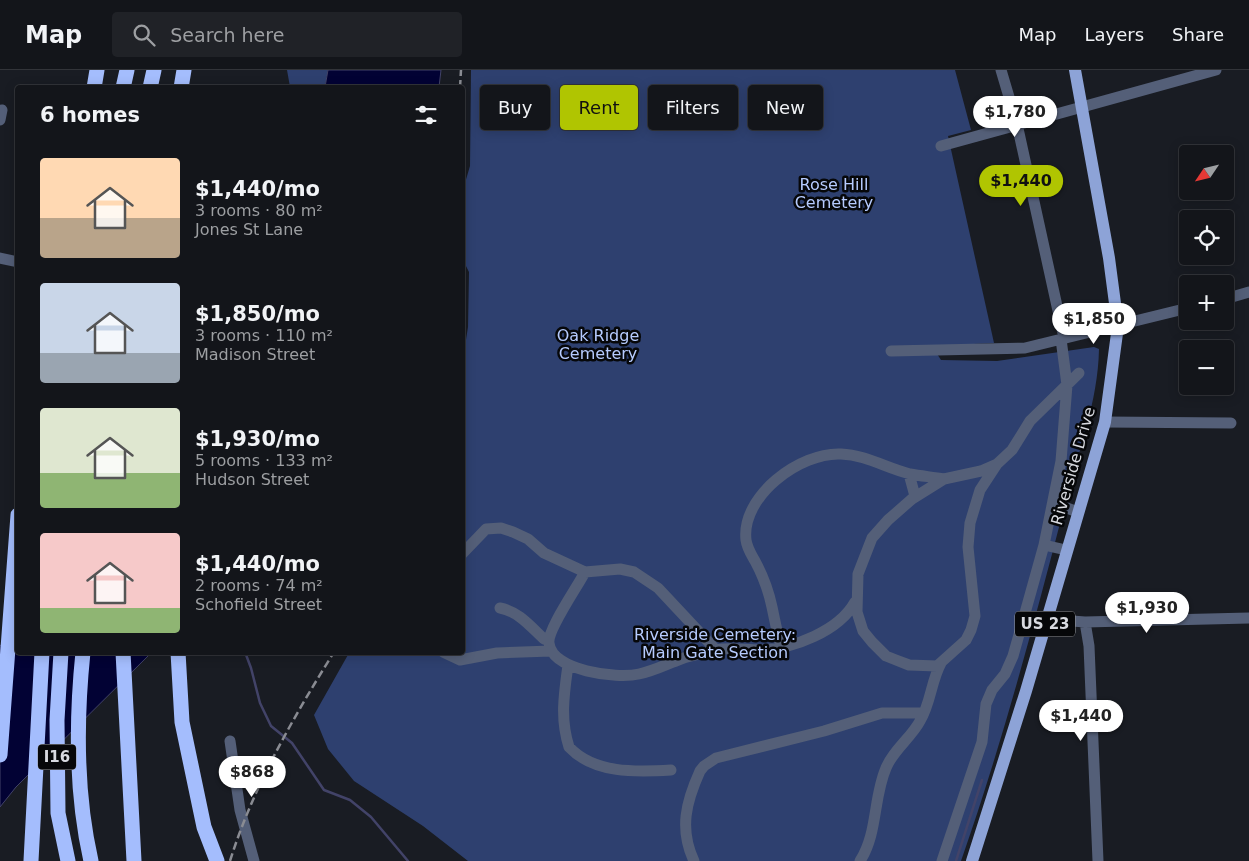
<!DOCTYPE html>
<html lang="en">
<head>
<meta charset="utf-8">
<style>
	body { margin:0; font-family:"DejaVu Sans",sans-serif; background:#202227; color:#f1f3f6; height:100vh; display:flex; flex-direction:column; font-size:19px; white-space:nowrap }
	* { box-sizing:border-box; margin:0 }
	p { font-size:16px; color:#9d9fa2 }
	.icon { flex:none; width:28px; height:28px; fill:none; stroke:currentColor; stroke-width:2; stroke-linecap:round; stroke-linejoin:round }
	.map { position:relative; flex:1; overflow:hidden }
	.panel { position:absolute; left:15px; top:15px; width:450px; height:570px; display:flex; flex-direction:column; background:#13151a; border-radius:5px; box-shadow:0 2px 12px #0003,0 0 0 1px #323439 }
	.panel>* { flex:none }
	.guide { position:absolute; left:480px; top:15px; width:475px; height:45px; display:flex; gap:10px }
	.needle { width:32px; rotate:235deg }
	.controls { position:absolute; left:1179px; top:75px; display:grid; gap:10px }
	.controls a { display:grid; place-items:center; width:55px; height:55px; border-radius:5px; background:#13151a; box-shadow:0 2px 12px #0003,0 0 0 1px #323439; font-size:25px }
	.price { position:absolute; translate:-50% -42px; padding:0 11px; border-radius:18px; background:#fff; color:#222; font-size:16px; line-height:32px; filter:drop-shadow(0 1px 2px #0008) }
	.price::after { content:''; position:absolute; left:50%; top:30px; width:15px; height:11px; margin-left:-8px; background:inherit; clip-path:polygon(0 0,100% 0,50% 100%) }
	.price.selected { background:#b0c501; color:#111 }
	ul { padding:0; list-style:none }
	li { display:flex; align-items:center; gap:15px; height:125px; padding:0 25px }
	li span { display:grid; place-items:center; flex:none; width:140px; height:100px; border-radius:5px; color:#555 }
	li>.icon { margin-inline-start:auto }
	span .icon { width:60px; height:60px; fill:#fffc; stroke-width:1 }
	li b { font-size:21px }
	h2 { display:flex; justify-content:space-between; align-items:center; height:60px; padding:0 25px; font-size:21px }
	.tag { padding:0 18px; border-radius:5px; background:#13151a; box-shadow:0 2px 12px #0003,0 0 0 1px #323439; font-size:18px; line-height:45px }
	.tag.selected { background:#b0c501; color:#111 }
	header { display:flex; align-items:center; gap:30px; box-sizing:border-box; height:70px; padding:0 25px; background:#13151a; border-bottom:1px solid #323439 }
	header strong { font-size:24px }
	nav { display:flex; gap:28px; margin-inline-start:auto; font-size:18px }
	.search { width:350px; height:45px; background:#202227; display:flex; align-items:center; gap:12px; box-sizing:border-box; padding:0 18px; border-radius:5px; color:#9d9fa2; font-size:19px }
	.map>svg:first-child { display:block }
</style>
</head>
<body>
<header>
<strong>Map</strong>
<div class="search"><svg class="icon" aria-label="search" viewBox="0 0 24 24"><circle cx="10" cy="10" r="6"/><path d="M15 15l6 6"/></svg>Search here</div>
<nav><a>Map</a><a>Layers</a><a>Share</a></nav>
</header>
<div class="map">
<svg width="1249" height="791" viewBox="0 0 1249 791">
	<rect width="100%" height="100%" fill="#191c23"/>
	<path fill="#2e406f" d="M 287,0 L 328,0 L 325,17 L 290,17 Z
		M 471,0 L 955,0 L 971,60 L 948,66 L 994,273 L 932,276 L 941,290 L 997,291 L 1094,277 L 1099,279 C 1098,332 1078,382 1065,434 C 1034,554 1002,674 961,791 L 468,791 L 423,756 L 354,711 L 328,679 L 314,645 L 349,583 L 462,582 L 462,295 L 468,257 L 469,202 L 464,192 L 462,123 L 470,96 Z"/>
	<path fill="#020234" stroke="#424368" d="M 328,0 L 441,0 L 439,17 L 325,17 Z
		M 17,557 L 18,582 L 151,583 L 16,717 L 0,737 L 0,576 Z"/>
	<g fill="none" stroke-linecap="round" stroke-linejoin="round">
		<path stroke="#424368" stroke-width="2.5" d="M 245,582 L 251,598 L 260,633 L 271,656 L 292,673 L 324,720 L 350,730 L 371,747 L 408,791
			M 956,791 L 982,710"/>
		<path stroke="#545f78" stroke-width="11" d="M 1001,0 L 1017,54 L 1064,268
			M 0,50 L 2,40
			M 941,76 L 1216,0
			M 0,188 L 18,192
			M 1225,229 L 1249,222
			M 891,281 L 1025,278 L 1188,238
			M 1105,352 L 1231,353
			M 997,394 L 981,401 L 944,409 L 912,429 L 888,450 L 872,468 L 858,504 L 857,542 L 863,561 L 872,572 L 886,586 L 896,590 L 909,595 L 937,596 L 966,570 L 971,560 L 975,546 L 968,477 L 970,453 L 980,420 L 997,394 L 1012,380 L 1030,351 L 1079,303
			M 909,404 L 915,426
			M 1053,437 L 1064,437 L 1078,442
			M 1044,475 L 1066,480
			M 462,484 L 486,459 L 501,458 L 513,462 L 528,469 L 544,483 L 585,502 L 620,499 L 634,502 L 658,518 L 716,580
			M 585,502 C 578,516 547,560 549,573 C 552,601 616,609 639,604 C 654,601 667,594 681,589 C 692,585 704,583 715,580 C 730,577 745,580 760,580 C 793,579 839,561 855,532
			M 500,538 C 518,541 531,557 544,569 L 549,570
			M 1046,549 L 1085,552 L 1249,548
			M 1085,552 L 1089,576 L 1098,791
			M 782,578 C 777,564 775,551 772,537 C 769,523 762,504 755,491 C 751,484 747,478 746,470 C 741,426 800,382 841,384 C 866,385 886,398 910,404 C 921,406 932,407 944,409
			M 443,582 L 460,590 L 497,583 L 551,581
			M 568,595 C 564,624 560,649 569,677 C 594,704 636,702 671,700
			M 230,671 L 240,740 L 254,791
			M 694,791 C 679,759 686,732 700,701 L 704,696 L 716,688 L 824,661 L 882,643 L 924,643
			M 860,791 C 878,763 873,728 886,698 C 893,680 911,668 920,651 C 931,633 931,611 941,593
			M 942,791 L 982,672 L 986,634 L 992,620 L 1005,604 L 1013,586 L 1044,475 L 1061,391 L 1067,315 L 1061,269"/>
		<path stroke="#8da3d7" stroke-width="12" d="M 972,791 L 1026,621 L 1105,352 L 1118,256 L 1109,188 L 1075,0"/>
		<path stroke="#a4bdfd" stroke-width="15" d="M 94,18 L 97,0
			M 123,18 L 127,0
			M 150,18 L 154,0
			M 181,18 L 184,0
			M 61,582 L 57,650 L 58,743 L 68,791
			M 83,582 C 76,650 76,725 91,791
			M 123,582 L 134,791
			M 178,582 L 182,652 L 204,757 L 217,791
			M 0,685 L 18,445
			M 31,791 L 42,582"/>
		<path stroke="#8a8c93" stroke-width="2.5" stroke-dasharray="8 4" stroke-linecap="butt" d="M 460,18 L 461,0
			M 230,791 C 253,717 293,648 334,582"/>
	</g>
	<g text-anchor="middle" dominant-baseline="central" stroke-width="5" stroke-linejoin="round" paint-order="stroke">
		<g fill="#060709" stroke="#999ba0" stroke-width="1">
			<rect x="1015" y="541.5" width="60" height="25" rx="4"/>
			<rect x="38" y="674.5" width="38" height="25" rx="4"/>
		</g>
		<g font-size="15" font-weight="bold" fill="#d8dae0">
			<text x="1045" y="554">US 23</text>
			<text x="57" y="687">I16</text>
		</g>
		<g font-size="16" fill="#b6cbfe" stroke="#060709">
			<text x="834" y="114">Rose Hill<tspan x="834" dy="18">Cemetery</tspan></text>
			<text x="598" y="265">Oak Ridge<tspan x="598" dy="18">Cemetery</tspan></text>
			<text x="715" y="564">Riverside Cemetery:<tspan x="715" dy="18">Main Gate Section</tspan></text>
		</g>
		<g font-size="16" fill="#d8dae0" stroke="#060709">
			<text transform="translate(1073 396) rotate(-74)">Riverside Drive</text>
		</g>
	</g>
</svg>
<div class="controls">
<a><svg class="needle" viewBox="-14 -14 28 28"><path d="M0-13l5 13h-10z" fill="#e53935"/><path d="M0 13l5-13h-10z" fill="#9d9fa2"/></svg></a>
<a><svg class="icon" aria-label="locate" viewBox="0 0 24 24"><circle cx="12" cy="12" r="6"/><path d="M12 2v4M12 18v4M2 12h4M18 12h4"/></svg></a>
<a>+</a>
<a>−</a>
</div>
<b class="price" style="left:1015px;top:68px">$1,780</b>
<b class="price selected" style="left:1021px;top:137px">$1,440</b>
<b class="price" style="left:1094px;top:275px">$1,850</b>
<b class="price" style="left:1147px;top:564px">$1,930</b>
<b class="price" style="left:1081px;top:672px">$1,440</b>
<b class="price" style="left:252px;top:728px">$868</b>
<div class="guide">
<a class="tag">Buy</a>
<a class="tag selected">Rent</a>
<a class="tag">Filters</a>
<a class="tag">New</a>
</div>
<section class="panel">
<h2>6 homes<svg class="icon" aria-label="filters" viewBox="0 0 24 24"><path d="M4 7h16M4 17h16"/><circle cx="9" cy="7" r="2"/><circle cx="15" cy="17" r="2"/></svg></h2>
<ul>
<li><span style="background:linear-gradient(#ffd9b3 60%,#b9a48a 0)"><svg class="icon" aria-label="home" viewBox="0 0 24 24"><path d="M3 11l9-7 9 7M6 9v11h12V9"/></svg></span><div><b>$1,440/mo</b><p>3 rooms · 80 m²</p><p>Jones St Lane</p></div></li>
<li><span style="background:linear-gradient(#c9d6e8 70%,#9aa5b1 0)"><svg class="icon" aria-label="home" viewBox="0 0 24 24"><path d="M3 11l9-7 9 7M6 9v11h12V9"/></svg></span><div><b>$1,850/mo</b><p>3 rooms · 110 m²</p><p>Madison Street</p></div></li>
<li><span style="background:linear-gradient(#dfe7d0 65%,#8fb573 0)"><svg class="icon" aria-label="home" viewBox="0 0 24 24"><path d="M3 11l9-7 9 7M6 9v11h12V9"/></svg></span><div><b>$1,930/mo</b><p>5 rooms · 133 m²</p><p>Hudson Street</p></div></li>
<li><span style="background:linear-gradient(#f6c9c9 75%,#8fb573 0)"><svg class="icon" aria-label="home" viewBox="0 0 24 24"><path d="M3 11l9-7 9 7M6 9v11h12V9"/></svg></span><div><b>$1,440/mo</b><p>2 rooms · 74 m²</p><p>Schofield Street</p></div></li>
</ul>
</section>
</div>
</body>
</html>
